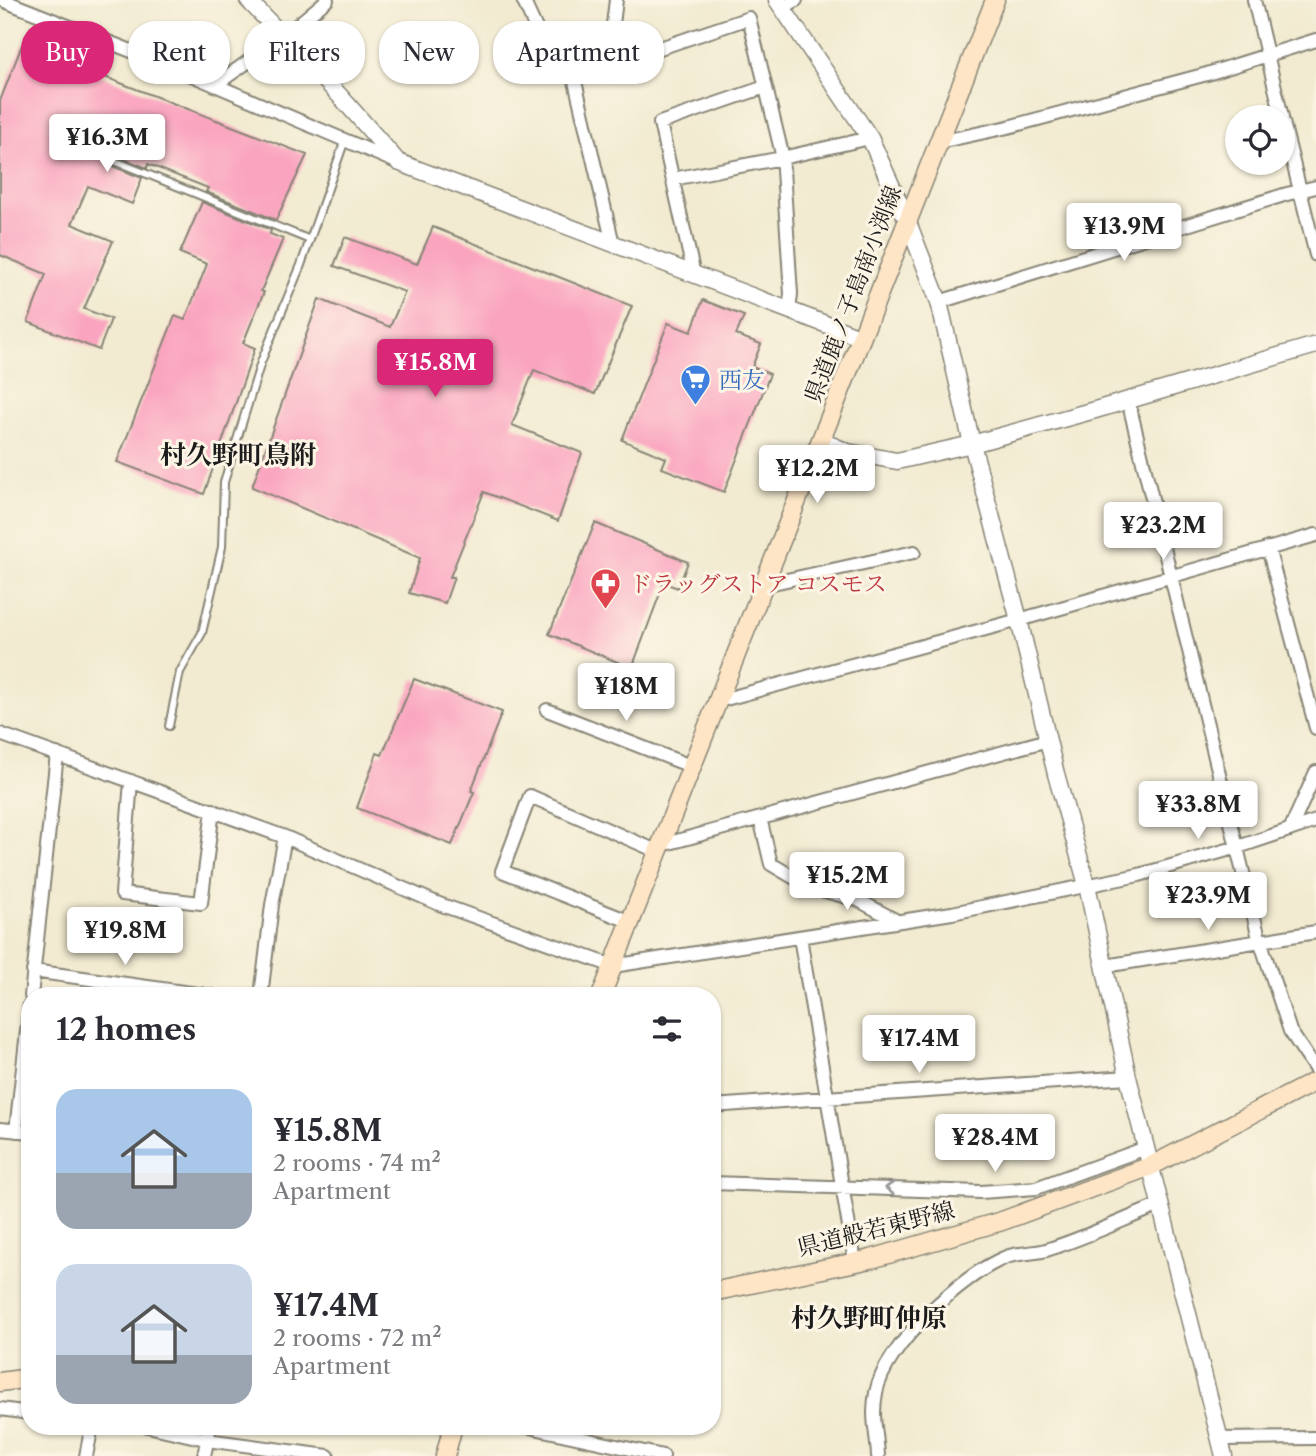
<!DOCTYPE html>
<html lang="en">
<head>
<meta charset="utf-8">
<style>
	body { margin:0; font-family:"Libre Caslon Text","Noto Serif JP",serif; background:#f2f2f3; color:#2b2b33; height:100vh; display:flex; flex-direction:column; font-size:26px; white-space:nowrap }
	* { box-sizing:border-box; margin:0 }
	p { font-size:23px; color:#7c7c81 }
	.icon { flex:none; width:38px; height:38px; fill:none; stroke:currentColor; stroke-width:2; stroke-linecap:round; stroke-linejoin:round }
	.map { position:relative; flex:1; overflow:hidden }
	.details { position:absolute; left:21px; top:987px; width:700px; height:448px; display:flex; flex-direction:column; background:#fff; border-radius:28px; box-shadow:0 2px 5px #0004 }
	.details>* { flex:none }
	.hud { position:absolute; left:21px; top:21px; width:700px; height:63px; display:flex; gap:14px }
	.fabs { position:absolute; left:1225px; top:105px; display:grid; gap:14px }
	.fabs a { display:grid; place-items:center; width:70px; height:70px; border-radius:50%; background:#fff; box-shadow:0 2px 5px #0004; font-size:35px }
	.price { position:absolute; translate:-50% -60px; padding:0 16px; border-radius:7px; background:#fff; color:#222; font-size:23px; line-height:46px; filter:drop-shadow(0 2px 4px #0008) }
	.price::after { content:''; position:absolute; left:50%; top:42px; width:21px; height:16px; margin-left:-10px; background:inherit; clip-path:polygon(0 0,100% 0,50% 100%) }
	.price.active { background:#db2777; color:#fff }
	ul { padding:0; list-style:none }
	li { display:flex; align-items:center; gap:21px; height:175px; padding:0 35px }
	li span { display:grid; place-items:center; flex:none; width:196px; height:140px; border-radius:21px; color:#555 }
	li>.icon { margin-inline-start:auto }
	span .icon { width:84px; height:84px; fill:#fffc; stroke-width:1 }
	li b { font-size:30px }
	h2 { display:flex; justify-content:space-between; align-items:center; height:84px; padding:0 35px; font-size:30px }
	.pill { padding:0 24px; border-radius:28px; background:#fff; box-shadow:0 2px 5px #0004; font-size:24px; line-height:63px }
	.pill.active { background:#db2777; color:#fff }
	.map>svg:first-child { display:block }
</style>
</head>
<body>
<div class="map">
<svg width="1316" height="1456" viewBox="0 0 1316 1456">
	<rect width="100%" height="100%" fill="#fcf5e5"/>
	<filter id="ink" filterUnits="userSpaceOnUse"><feTurbulence type="fractalNoise" baseFrequency=".0143" numOctaves="2"/><feDisplacementMap in="SourceGraphic" scale="14" xChannelSelector="R" yChannelSelector="G"/><feConvolveMatrix kernelMatrix="1 2 1 2 8 2 1 2 1" color-interpolation-filters="sRGB"/></filter>
	<filter id="wash" filterUnits="userSpaceOnUse"><feTurbulence type="fractalNoise" baseFrequency=".00686" numOctaves="4" result="noise"/><feDisplacementMap in="SourceGraphic" scale="28" xChannelSelector="R" yChannelSelector="G"/><feGaussianBlur stdDeviation="1.57" result="paint"/><feColorMatrix in="noise" values="0 0 0 0 0 0 0 0 0 0 0 0 0 0 0 0 0 1.4 0 .05"/><feComposite in="paint" operator="in"/></filter>
	<g filter="url(#wash)">
		<rect width="100%" height="100%" fill="#f2ebd1"/>
		<g id="blocks">
			<path fill="#faa4bf" d="M 22,45 L 307,155 L 276,220 L 206,192 L 208,188 L 148,164 L 147,168 L 112,154 L 106,155 L 105,160 L 107,164 L 142,178 L 132,204 L 88,186 L 72,224 L 113,241 L 84,309 L 111,319 L 99,350 L 28,322 L 46,274 L 0,255 L 0,101 Z
				M 202,202 L 271,230 L 270,234 L 283,239 L 261,291 L 264,292 L 243,343 L 255,348 L 204,494 L 117,462 L 175,316 L 185,320 L 207,264 L 180,253 Z
				M 433,227 L 632,306 L 595,394 L 534,370 L 512,425 L 582,453 L 558,521 L 484,492 L 450,577 L 454,577 L 445,603 L 409,593 L 420,558 L 252,487 L 319,299 L 390,327 L 405,292 L 334,266 L 345,237 L 417,264 Z
				M 703,300 L 744,316 L 736,335 L 761,344 L 752,367 L 770,374 L 724,492 L 662,468 L 666,458 L 622,440 L 668,323 L 691,332 Z
				M 595,523 L 688,562 L 678,588 L 664,583 L 632,668 L 549,634 Z
				M 414,679 L 502,712 L 471,791 L 474,792 L 452,845 L 357,808 L 377,753 L 382,755 Z"/>
		</g>
	</g>
	<g filter="url(#ink)">
		<use href="#blocks" fill-opacity="0" stroke="#878476" stroke-width="2"/>
		<g fill="none" stroke-linecap="round" stroke-linejoin="round">
			<defs>
				<path id="service" d="M 110,159 L 310,240
					M 169,726 L 180,672 L 202,633 L 222,547 L 224,482 L 261,362 L 301,265 L 345,140"/>
				<path id="minor" d="M 2,0 L 182,71 L 394,161
					M 523,0 L 545,48 L 612,32 L 616,0
					M 1254,0 L 1282,117
					M 783,8 L 796,0
					M 215,85 L 283,37 L 327,0
					M 1283,122 L 1316,255
					M 939,142 L 1008,127 L 1207,74 L 1316,40
					M 673,179 L 782,158 L 870,138
					M 613,244 L 574,77 L 749,18 L 782,154 L 791,294 L 789,310
					M 694,275 L 660,123 L 765,87
					M 939,302 L 1287,194 L 1316,187
					M 1128,400 L 1258,934 L 1290,1031 L 1316,1070
					M 1268,548 L 1316,728
					M 764,585 L 914,552
					M 718,701 L 1019,620 L 1316,535
					M 547,710 L 693,767
					M 0,734 L 285,837 L 439,904 L 613,966 L 952,913 L 1139,875 L 1238,847 L 1316,821
					M 131,781 L 122,894 L 201,903 L 213,810
					M 760,818 L 771,864 L 810,887 L 858,900 L 897,921
					M 1290,830 L 1316,772
					M 662,845 L 1048,740
					M 631,922 L 502,871 L 530,796 L 659,852
					M 800,937 L 855,1262
					M 1105,966 L 1316,932
					M 33,971 L 212,996
					M 31,996 L 57,754
					M 261,996 L 272,905 L 285,837
					M 712,1106 L 1128,1077
					M 0,1129 L 30,1132
					M 16,1131 L 30,1004
					M 712,1183 L 981,1192 L 1036,1188 L 1146,1148
					M 0,1409 L 30,1413
					M 148,1426 L 214,1441 L 328,1456
					M 525,1426 L 663,1456
					M 1220,1439 L 1316,1438
					M 86,1456 L 92,1426
					M 204,1456 L 210,1426
					M 878,1456 C 877,1432 871,1418 876,1393 C 884,1347 962,1275 1004,1258 C 1017,1252 1033,1254 1046,1250 C 1085,1238 1122,1220 1160,1205"/>
				<path id="tertiary" d="M 248,0 L 340,96 L 398,162 L 862,338
					M 777,0 L 870,138 L 907,220 L 939,302 L 972,444 L 1019,620 L 1056,774 L 1087,885 L 1128,1077 L 1224,1456
					M 822,441 L 848,452 L 897,461 L 972,444 L 1095,410 L 1316,345"/>
				<path id="secondary" d="M 601,996 L 995,0
					M 712,1292 L 871,1259 L 1002,1221 L 1151,1166 L 1316,1081
					M 0,1382 L 30,1378
					M 445,1456 L 453,1426"/>
			</defs>
			<use href="#service" stroke="#878476" stroke-width="10"/>
			<use href="#minor" stroke="#878476" stroke-width="16"/>
			<use href="#tertiary" stroke="#878476" stroke-width="19"/>
			<use href="#secondary" stroke="#878476" stroke-width="21"/>
			<use href="#service" stroke="#fff" stroke-width="6"/>
			<use href="#minor" stroke="#fff" stroke-width="12"/>
			<use href="#tertiary" stroke="#fff" stroke-width="16"/>
			<use href="#secondary" stroke="#fde5c5" stroke-width="18"/>
		</g>
		<defs><path id="oneway-chevron" d="M-2-3.5L2.5 0L-2 3.5" fill="none" stroke-width="1.6" stroke-linecap="round" stroke-linejoin="round" transform="scale(1.75)"/></defs>
		<use stroke="#999" href="#oneway-chevron" transform="translate(890 1188) rotate(-178)"/>
	</g>
	<defs>
		<symbol id="supermarket-pin" viewBox="-11 -11 22 30"><path d="M0 17L-7.5 6A9.5 9.5 0 1 1 7.5 6Z" fill="#3f7fe0" stroke="#fcf5e5"/><path d="M-6-5.5h2.5l.6 2H6L4.5 2H-2.5L-4.4-4H-6ZM-1.5 3.2a1.3 1.3 0 1 0 .1 0ZM3 3.2a1.3 1.3 0 1 0 .1 0Z" fill="#fff"/></symbol>
		<symbol id="pharmacy-pin" viewBox="-11 -11 22 30"><path d="M0 17L-7.5 6A9.5 9.5 0 1 1 7.5 6Z" fill="#e0444e" stroke="#fcf5e5"/><path d="M-2-6h4v4h4v4h-4v4h-4v-4h-4v-4h4Z" fill="#fff"/></symbol>
	</defs>
	<g fill-rule="evenodd">
		<use href="#supermarket-pin" x="678" y="362" width="35" height="47"/>
		<use href="#pharmacy-pin" x="588" y="566" width="35" height="47"/>
	</g>
	<g text-anchor="middle" dominant-baseline="central" stroke-width="6" stroke-linejoin="round" paint-order="stroke">
		<g font-size="23" fill="#1c1c1c" stroke="#fcf5e5">
			<text transform="translate(853 294) rotate(-69)">県道鹿ノ子島南小渕線</text>
			<text transform="translate(876 1229) rotate(-14)">県道般若東野線</text>
		</g>
		<g font-size="23" fill="#366cbe" stroke="#fcf5e5" text-anchor="start">
			<text x="719" y="380">西友</text>
		</g>
		<g font-size="23" fill="#be3a42" stroke="#fcf5e5" text-anchor="start">
			<text x="629" y="584">ドラッグストア コスモス</text>
		</g>
		<g font-size="26" font-weight="bold" fill="#1c1c1c" stroke="#fcf5e5">
			<text x="238" y="455">村久野町鳥附</text>
			<text x="869" y="1318">村久野町仲原</text>
		</g>
	</g>
</svg>
<div class="fabs">
<a><svg class="icon" aria-label="locate" viewBox="0 0 24 24"><circle cx="12" cy="12" r="6"/><path d="M12 2v4M12 18v4M2 12h4M18 12h4"/></svg></a>
</div>
<b class="price" style="left:107px;top:174px">¥16.3M</b>
<b class="price" style="left:1124px;top:263px">¥13.9M</b>
<b class="price active" style="left:435px;top:399px">¥15.8M</b>
<b class="price" style="left:817px;top:505px">¥12.2M</b>
<b class="price" style="left:1163px;top:562px">¥23.2M</b>
<b class="price" style="left:626px;top:723px">¥18M</b>
<b class="price" style="left:1198px;top:841px">¥33.8M</b>
<b class="price" style="left:847px;top:912px">¥15.2M</b>
<b class="price" style="left:1208px;top:932px">¥23.9M</b>
<b class="price" style="left:125px;top:967px">¥19.8M</b>
<b class="price" style="left:919px;top:1075px">¥17.4M</b>
<b class="price" style="left:995px;top:1174px">¥28.4M</b>
<div class="hud">
<a class="pill active">Buy</a>
<a class="pill">Rent</a>
<a class="pill">Filters</a>
<a class="pill">New</a>
<a class="pill">Apartment</a>
</div>
<section class="details">
<h2>12 homes<svg class="icon" aria-label="filters" viewBox="0 0 24 24"><path d="M4 7h16M4 17h16"/><circle cx="9" cy="7" r="2"/><circle cx="15" cy="17" r="2"/></svg></h2>
<ul>
<li><span style="background:linear-gradient(#a9c7e8 60%,#9aa5b1 0)"><svg class="icon" aria-label="home" viewBox="0 0 24 24"><path d="M3 11l9-7 9 7M6 9v11h12V9"/></svg></span><div><b>¥15.8M</b><p>2 rooms · 74 m²</p><p>Apartment</p></div></li>
<li><span style="background:linear-gradient(#c9d6e8 65%,#9aa5b1 0)"><svg class="icon" aria-label="home" viewBox="0 0 24 24"><path d="M3 11l9-7 9 7M6 9v11h12V9"/></svg></span><div><b>¥17.4M</b><p>2 rooms · 72 m²</p><p>Apartment</p></div></li>
</ul>
</section>
</div>
</body>
</html>
